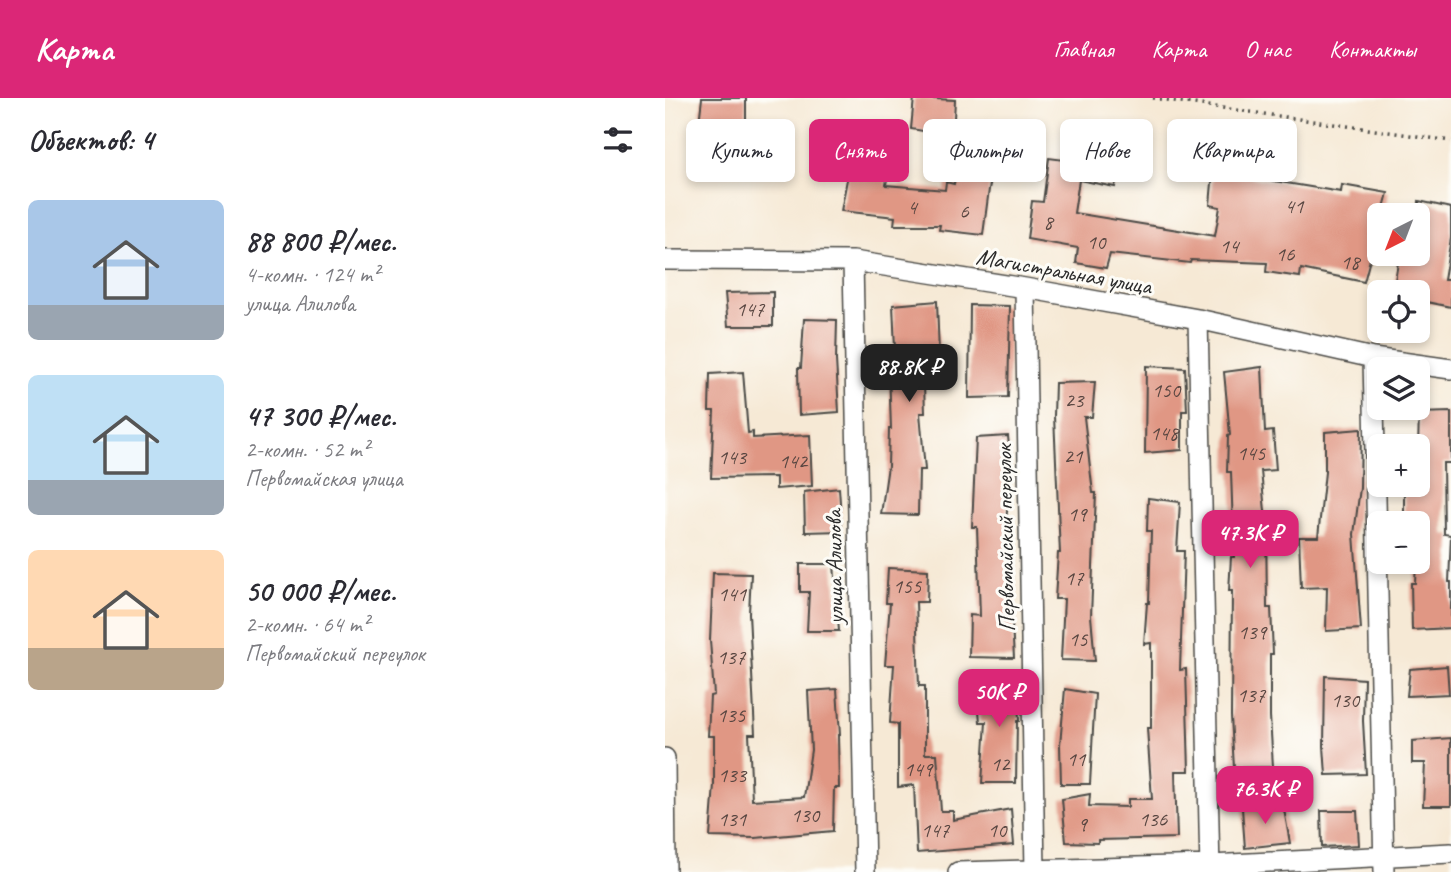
<!DOCTYPE html>
<html lang="ru">
<head>
<meta charset="utf-8">
<style>
	body { margin:0; font-family:Caveat,sans-serif; background:#f7f7f7; color:#2b2b33; height:100vh; display:flex; flex-direction:column; font-size:26px; white-space:nowrap }
	* { box-sizing:border-box; margin:0 }
	p { font-size:23px; color:#7c7c81 }
	.icon { flex:none; width:38px; height:38px; fill:none; stroke:currentColor; stroke-width:2; stroke-linecap:round; stroke-linejoin:round }
	.map { position:relative; flex:1; overflow:hidden }
	.details { display:flex; flex-direction:column; background:#fff; width:665px }
	.details>* { flex:none }
	.banner { position:absolute; left:21px; top:21px; width:660px; height:63px; display:flex; gap:14px }
	.needle { width:46px; rotate:222deg }
	.controls { position:absolute; left:702px; top:105px; display:grid; gap:14px }
	.controls a { display:grid; place-items:center; width:63px; height:63px; border-radius:10px; background:#fff; box-shadow:0 4px 10px #0003; font-size:35px }
	.price { position:absolute; translate:-50% -60px; padding:0 16px; border-radius:14px; background:#db2777; color:#fff; font-size:23px; line-height:46px; filter:drop-shadow(0 2px 4px #0008) }
	.price::after { content:''; position:absolute; left:50%; top:42px; width:21px; height:16px; margin-left:-10px; background:inherit; clip-path:polygon(0 0,100% 0,50% 100%) }
	.price.active { background:#222; color:#fff }
	ul { padding:0; list-style:none }
	li { display:flex; align-items:center; gap:21px; height:175px; padding:0 28px }
	li span { display:grid; place-items:center; flex:none; width:196px; height:140px; border-radius:10px; color:#555 }
	li>.icon { margin-inline-start:auto }
	span .icon { width:84px; height:84px; fill:#fffc; stroke-width:1 }
	li b { font-size:30px }
	h2 { display:flex; justify-content:space-between; align-items:center; height:84px; padding:0 28px; font-size:30px }
	.pill { padding:0 24px; border-radius:10px; background:#fff; box-shadow:0 4px 10px #0003; font-size:24px; line-height:63px }
	.pill.active { background:#db2777; color:#fff }
	header { display:flex; align-items:center; gap:42px; box-sizing:border-box; height:98px; padding:0 35px; background:#db2777; color:#fff }
	header strong { font-size:33px }
	nav { display:flex; gap:38px; margin-inline-start:auto; font-size:24px }
	main { display:flex; flex:1; min-height:0 }
	.map>svg:first-child { display:block }
</style>
</head>
<body>
<header>
<strong>Карта</strong>
<nav><a>Главная</a><a>Карта</a><a>О нас</a><a>Контакты</a></nav>
</header>
<main>
<section class="details">
<h2>Объектов: 4<svg class="icon" aria-label="filters" viewBox="0 0 24 24"><path d="M4 7h16M4 17h16"/><circle cx="9" cy="7" r="2"/><circle cx="15" cy="17" r="2"/></svg></h2>
<ul>
<li><span style="background:linear-gradient(#a9c7e8 75%,#9aa5b1 0)"><svg class="icon" aria-label="home" viewBox="0 0 24 24"><path d="M3 11l9-7 9 7M6 9v11h12V9"/></svg></span><div><b>88 800 ₽/мес.</b><p>4-комн. · 124 m²</p><p>улица Алилова</p></div></li>
<li><span style="background:linear-gradient(#bfe0f5 75%,#9aa5b1 0)"><svg class="icon" aria-label="home" viewBox="0 0 24 24"><path d="M3 11l9-7 9 7M6 9v11h12V9"/></svg></span><div><b>47 300 ₽/мес.</b><p>2-комн. · 52 m²</p><p>Первомайская улица</p></div></li>
<li><span style="background:linear-gradient(#ffd9b3 70%,#b9a48a 0)"><svg class="icon" aria-label="home" viewBox="0 0 24 24"><path d="M3 11l9-7 9 7M6 9v11h12V9"/></svg></span><div><b>50 000 ₽/мес.</b><p>2-комн. · 64 m²</p><p>Первомайский переулок</p></div></li>
</ul>
</section>
<div class="map">
<svg width="786" height="774" viewBox="0 0 786 774">
	<rect width="100%" height="100%" fill="#fdfcf7"/>
	<filter id="ink" filterUnits="userSpaceOnUse"><feTurbulence type="fractalNoise" baseFrequency=".0143" numOctaves="2"/><feDisplacementMap in="SourceGraphic" scale="14" xChannelSelector="R" yChannelSelector="G"/><feConvolveMatrix kernelMatrix="1 2 1 2 8 2 1 2 1" color-interpolation-filters="sRGB"/></filter>
	<filter id="wash" filterUnits="userSpaceOnUse"><feTurbulence type="fractalNoise" baseFrequency=".00686" numOctaves="4" result="noise"/><feDisplacementMap in="SourceGraphic" scale="28" xChannelSelector="R" yChannelSelector="G"/><feGaussianBlur stdDeviation="1.57" result="paint"/><feColorMatrix in="noise" values="0 0 0 0 0 0 0 0 0 0 0 0 0 0 0 0 0 1.4 0 .05"/><feComposite in="paint" operator="in"/></filter>
	<g filter="url(#wash)">
		<rect width="100%" height="100%" fill="#f6e9d5"/>
		<g id="blocks">
			<path fill="#e09784" d="M 37,0 L 81,0 L 81,56 L 31,51 Z
				M 249,0 L 290,2 L 288,38 L 246,31 Z
				M 427,41 L 458,47 L 450,89 L 414,82 L 409,115 L 550,138 L 555,109 L 545,107 L 550,52 L 587,58 L 585,79 L 676,94 L 677,87 L 723,95 L 717,117 L 714,117 L 714,127 L 699,184 L 636,171 L 635,179 L 601,174 L 602,165 L 526,162 L 525,165 L 445,156 L 441,170 L 411,165 L 413,150 L 362,141 L 367,103 L 378,104 L 384,60 L 423,65 Z
				M 296,48 L 332,56 L 324,91 L 318,137 L 274,132 L 275,127 L 229,127 L 230,119 L 176,113 L 183,76 L 222,81 L 221,87 L 280,92 L 281,84 L 289,86 Z
				M 754,103 L 786,110 L 786,140 L 779,182 L 786,182 L 786,209 L 752,202 L 752,194 L 728,194 L 734,159 L 752,163 Z
				M 108,194 L 108,228 L 63,228 L 60,195 Z
				M 272,203 L 274,257 L 258,258 L 260,315 L 255,315 L 260,372 L 254,372 L 253,417 L 216,416 L 223,368 L 224,331 L 226,331 L 224,271 L 231,272 L 228,207 Z
				M 305,207 L 345,208 L 343,299 L 304,300 Z
				M 139,221 L 172,222 L 171,262 L 174,314 L 134,317 L 133,270 L 136,270 Z
				M 481,268 L 520,270 L 522,313 L 517,313 L 517,352 L 480,355 Z
				M 597,269 L 600,334 L 608,333 L 611,372 L 596,373 L 601,423 L 602,510 L 606,510 L 608,556 L 605,556 L 605,618 L 608,669 L 569,670 L 566,618 L 567,493 L 564,493 L 566,459 L 569,459 L 566,374 L 562,374 L 563,338 L 565,337 L 559,274 Z
				M 78,274 L 83,335 L 88,334 L 88,340 L 145,337 L 147,388 L 111,391 L 111,379 L 46,380 L 49,313 L 44,313 L 45,276 Z
				M 430,284 L 427,319 L 419,319 L 428,395 L 431,395 L 426,518 L 430,563 L 396,562 L 399,501 L 390,501 L 393,455 L 395,455 L 389,318 L 390,285 Z
				M 786,314 L 786,365 L 778,365 L 779,436 L 786,437 L 784,484 L 786,484 L 786,530 L 747,532 L 746,485 L 750,485 L 751,464 L 752,464 L 752,417 L 739,417 L 739,387 L 752,387 L 754,315 Z
				M 696,331 L 695,390 L 689,436 L 696,531 L 661,533 L 662,489 L 636,490 L 634,439 L 653,439 L 660,374 L 660,334 Z
				M 343,338 L 347,381 L 345,381 L 341,424 L 349,560 L 304,559 L 305,517 L 315,518 L 312,429 L 307,429 L 311,340 Z
				M 174,390 L 177,433 L 140,434 L 139,394 Z
				M 483,400 L 515,404 L 512,453 L 519,453 L 515,572 L 521,571 L 524,673 L 510,673 L 512,740 L 433,742 L 433,745 L 401,744 L 397,701 L 425,696 L 424,708 L 463,709 L 463,701 L 487,701 L 482,630 L 486,630 L 486,545 L 479,546 L 482,505 L 484,505 L 486,433 L 482,433 Z
				M 135,466 L 169,466 L 174,533 L 142,533 L 144,494 L 135,494 Z
				M 223,470 L 263,472 L 262,504 L 251,504 L 254,588 L 260,588 L 260,656 L 272,656 L 276,713 L 288,713 L 288,722 L 346,711 L 349,747 L 252,755 L 249,687 L 233,689 L 233,626 L 225,625 L 229,567 L 220,567 L 225,505 L 221,505 Z
				M 48,475 L 86,476 L 84,515 L 90,636 L 84,636 L 87,702 L 139,699 L 146,652 L 143,593 L 172,591 L 175,637 L 173,637 L 174,690 L 169,690 L 168,733 L 90,740 L 45,739 L 49,687 L 49,638 L 43,638 L 45,598 L 49,597 L 45,542 Z
				M 782,568 L 784,596 L 742,598 L 745,571 Z
				M 311,577 L 352,585 L 354,623 L 352,623 L 351,685 L 317,685 L 321,624 L 315,624 Z
				M 660,578 L 699,581 L 698,623 L 701,676 L 661,677 L 659,648 Z
				M 400,591 L 430,596 L 425,686 L 396,686 L 395,647 Z
				M 786,640 L 786,708 L 758,708 L 760,665 L 747,665 L 747,643 Z
				M 618,706 L 625,745 L 580,750 L 577,710 Z
				M 656,713 L 692,713 L 694,747 L 657,749 Z"/>
		</g>
	</g>
	<g filter="url(#ink)">
		<use href="#blocks" fill-opacity="0" stroke="#494844" stroke-width="2"/>
		<g fill="none" stroke-linecap="round" stroke-linejoin="round">
			<defs>
				<path id="minor" d="M 0,162 L 188,163 L 360,190 L 533,221 L 708,260 L 786,271
					M 188,163 L 200,774
					M 360,190 L 370,774
					M 533,221 L 545,774
					M 708,260 L 719,774
					M 0,660 L 1,774
					M 293,774 L 545,767 L 786,755"/>
			</defs>
			<use href="#minor" stroke="#494844" stroke-width="22"/>
			<path stroke="#494844" stroke-width="3.5" stroke-dasharray="2 5" stroke-linecap="butt" d="M 488,0 L 786,43"/>
			<use href="#minor" stroke="#fff" stroke-width="19"/>
		</g>
	</g>
	<g text-anchor="middle" dominant-baseline="central" stroke-width="6" stroke-linejoin="round" paint-order="stroke">
		<g font-size="21" fill="#584641">
			<text x="629" y="108">41</text>
			<text x="247" y="109">4</text>
			<text x="299" y="113">6</text>
			<text x="383" y="124">8</text>
			<text x="431" y="144">10</text>
			<text x="564" y="148">14</text>
			<text x="620" y="156">16</text>
			<text x="685" y="164">18</text>
			<text x="85" y="211">147</text>
			<text x="501" y="292">150</text>
			<text x="409" y="302">23</text>
			<text x="499" y="335">148</text>
			<text x="586" y="355">145</text>
			<text x="408" y="358">21</text>
			<text x="67" y="359">143</text>
			<text x="128" y="363">142</text>
			<text x="412" y="416">19</text>
			<text x="409" y="480">17</text>
			<text x="242" y="488">155</text>
			<text x="67" y="496">141</text>
			<text x="587" y="534">139</text>
			<text x="413" y="541">15</text>
			<text x="66" y="559">137</text>
			<text x="586" y="597">137</text>
			<text x="680" y="602">130</text>
			<text x="66" y="617">135</text>
			<text x="411" y="661">11</text>
			<text x="335" y="666">12</text>
			<text x="253" y="671">149</text>
			<text x="67" y="677">133</text>
			<text x="140" y="717">130</text>
			<text x="67" y="721">131</text>
			<text x="488" y="721">136</text>
			<text x="417" y="726">9</text>
			<text x="270" y="732">147</text>
			<text x="332" y="732">10</text>
		</g>
		<g font-size="24" fill="#2b2b2b" stroke="#fdfcf7">
			<text transform="translate(399 173) rotate(10)">Магистральная улица</text>
			<text transform="translate(340 440) rotate(-91)">Первомайский переулок</text>
			<text transform="translate(169 469) rotate(-91)">улица Алилова</text>
		</g>
	</g>
</svg>
<div class="controls">
<a><svg class="needle" viewBox="-14 -14 28 28"><path d="M0-13l5 13h-10z" fill="#e53935"/><path d="M0 13l5-13h-10z" fill="#7c7c81"/></svg></a>
<a><svg class="icon" aria-label="locate" viewBox="0 0 24 24"><circle cx="12" cy="12" r="6"/><path d="M12 2v4M12 18v4M2 12h4M18 12h4"/></svg></a>
<a><svg class="icon" aria-label="layers" viewBox="0 0 24 24"><path d="M12 4l9 5-9 5-9-5zM3 14l9 5 9-5"/></svg></a>
<a>+</a>
<a>−</a>
</div>
<b class="price active" style="left:244px;top:306px">88.8K ₽</b>
<b class="price" style="left:585px;top:472px">47.3K ₽</b>
<b class="price" style="left:334px;top:631px">50K ₽</b>
<b class="price" style="left:600px;top:728px">76.3K ₽</b>
<div class="banner">
<a class="pill">Купить</a>
<a class="pill active">Снять</a>
<a class="pill">Фильтры</a>
<a class="pill">Новое</a>
<a class="pill">Квартира</a>
</div>
</div>
</main>
</body>
</html>
